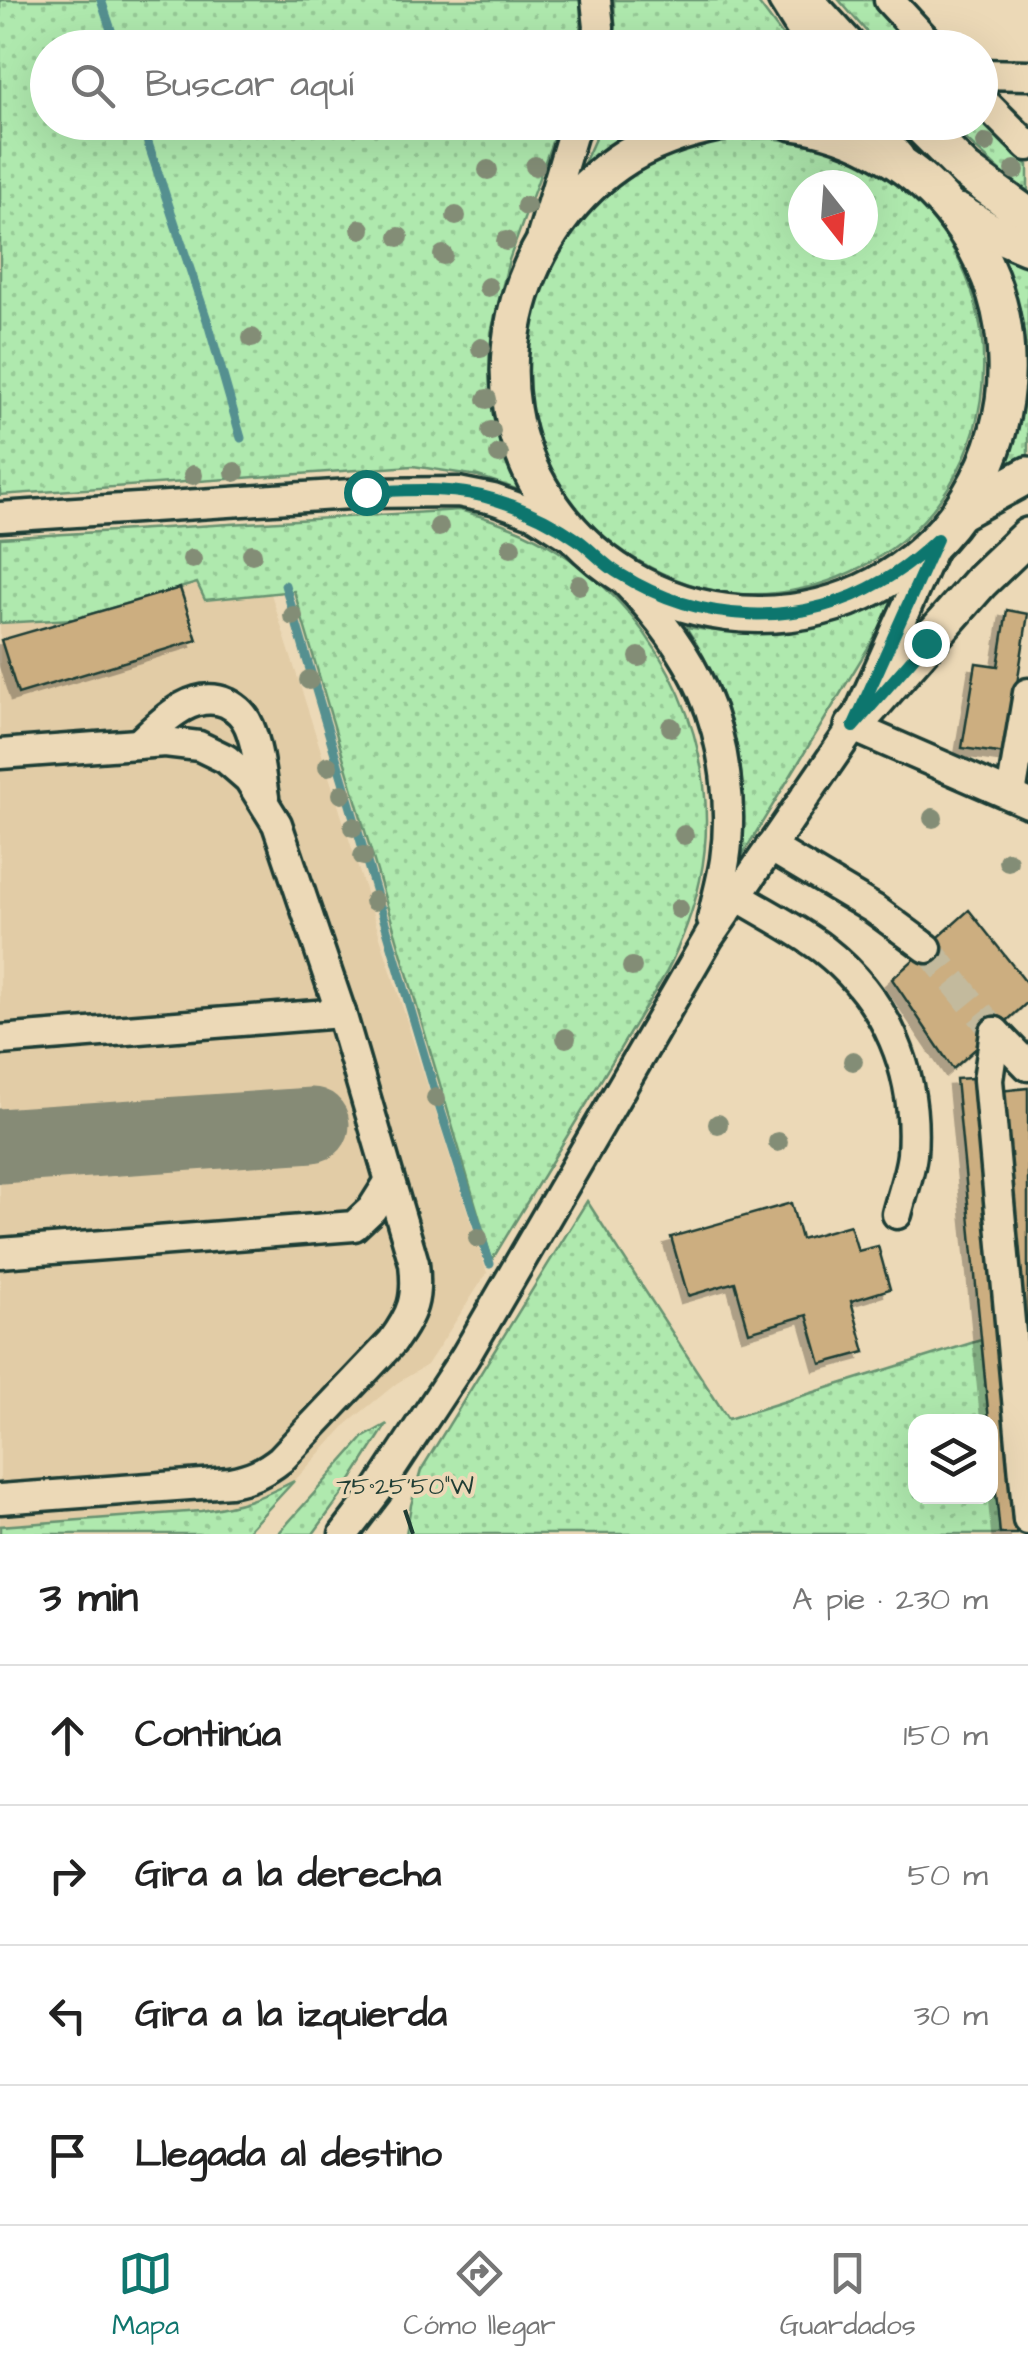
<!DOCTYPE html>
<html lang="es">
<meta charset="utf-8">
<style>
body{margin:0;font-family:"Architects Daughter",sans-serif;background:#f6f6f6;color:#222}
.controls{position:absolute;right:30px;bottom:30px;display:grid;overflow:hidden;border-radius:20px;box-shadow:0 10px 40px #0002}
.controls button{width:90px;height:90px;display:grid;place-items:center;padding:0;border:0;border-bottom:2px solid #e0e0e0;background:#fff;color:#222;font:50px sans-serif}
.compass{position:absolute;left:788px;top:170px;width:90px;height:90px;border-radius:50%;background:#fff;box-shadow:0 10px 40px #0002;rotate:163deg}
.stop{position:absolute;width:30px;height:30px;margin:-22px;border:8px solid #0f766e;border-radius:50%;background:#fff}
.stop.end{background:#0f766e;border-color:#fff;box-shadow:0 2px 10px #0008}
.list{margin:0;padding:0;list-style:none}
h2{display:flex;justify-content:space-between;align-items:center;height:130px;margin:0;padding:0 40px;font-size:42px}
h2 small{font-size:32px;font-weight:400;color:#767676}
.list li{display:grid;grid-template-columns:65px 1fr auto;gap:30px;align-items:center;box-sizing:border-box;height:140px;padding:0 40px;border-top:2px solid #e0e0e0}
.list b{display:block;font-size:38px;white-space:nowrap}
.list em{font-size:32px;font-style:normal;color:#767676}
.icon{flex:none;width:55px;height:55px;fill:none;stroke:currentColor;stroke-width:2;stroke-linecap:round;stroke-linejoin:round}
.map{position:relative;flex:none;width:1028px;height:1534px;overflow:hidden}
.search{position:absolute;background:#fff;box-shadow:0 10px 40px #0002;left:30px;right:30px;top:30px;height:110px;display:flex;align-items:center;gap:25px;box-sizing:border-box;padding:0 35px;border-radius:55px;color:#767676;font-size:38px}
.sheet{height:690px;background:#fff}
nav{display:flex;justify-content:space-around;align-items:center;box-sizing:border-box;height:140px;border-top:2px solid #e0e0e0;background:#fff;font-size:28px;color:#767676}
nav a{display:grid;justify-items:center;gap:5px}
nav .on{color:#0f766e}
.map>svg:first-child{display:block}
.built{fill:#e2cca6}
.grass{fill:url(#grass-dots);stroke:#679371;stroke-width:2.5;fill-rule:evenodd}
.lines{fill:none;stroke-linecap:round;stroke-linejoin:round}
.stream{stroke:#549090;stroke-width:9}
.taxiway{stroke:#868b76;stroke-width:75}
.building{fill:#ccae80;stroke:#1f3d34;stroke-width:2.5;filter:url(#shadow)}
.minor-tunnel{stroke:#c3ba9d;stroke-width:28;stroke-dasharray:28 14;stroke-linecap:butt}
.minor-casing{stroke:#1f3d34;stroke-width:35}
.major-casing{stroke:#1f3d34;stroke-width:42}
.minor{stroke:#ecd9b7;stroke-width:28}
.major{stroke:#ecd9b7;stroke-width:35}
.tree{fill:#838d76}
.route{stroke:#0f766e;stroke-width:12}
.ticks{fill:none;stroke:#1f3d34;stroke-width:4}
.ticks-label{font-size:25px;text-anchor:middle;fill:#1f3d34;stroke:#ecd9b7;stroke-width:8;stroke-linejoin:round;paint-order:stroke}
</style>
<div class="map">
<svg width="1028" height="1534" viewBox="0 0 1028 1534">
<defs>
<pattern id="grass-dots" width="8" height="8" patternUnits="userSpaceOnUse" patternTransform="scale(2.5)"><rect width="8" height="8" fill="#afe9ae"/><path d="M2 2h.1M6 6h.1" fill="none" stroke="#96c996" stroke-width="1.8" stroke-linecap="round"/></pattern>
<filter id="shadow"><feDropShadow dx="-7" dy="7" stdDeviation="0" flood-color="#0004"/></filter>
</defs>
<rect width="100%" height="100%" fill="#ecd9b7"/>
<filter id="ink" filterUnits="userSpaceOnUse"><feTurbulence type="fractalNoise" baseFrequency=".01" numOctaves="2"/><feDisplacementMap in="SourceGraphic" scale="20" xChannelSelector="R" yChannelSelector="G"/><feConvolveMatrix kernelMatrix="1 2 1 2 8 2 1 2 1" color-interpolation-filters="sRGB"/></filter>
<g filter="url(#ink)">
<polygon class="built" points="198,583 205,600 271,594 487,1273 427,1365 397,1383 348,1423 245,1534 0,1534 0,623 74,619"/>
<g class="grass">
<polygon points="0,0 581,0 580,47 48,48 48,122 559,123 509,260 491,333 493,392 501,443 525,492 478,476 413,466 0,495"/>
<polygon points="614,0 756,0 791,47 616,47"/>
<polygon points="839,0 876,0 917,47 880,47"/>
<polygon points="981,118 1028,165 1028,191 1008,178 948,123 980,122"/>
<polygon points="602,123 653,123 625,137 581,170"/>
<path d="M772,138C801,143 832,147 859,161C1028,246 1024,493 851,572C817,588 778,596 741,594C703,591 666,578 634,558C471,458 503,213 682,150C711,140 742,139 772,138ZM803,185H863V245H803Z"/>
<polygon points="996,248 1028,262 1028,459 992,483 1015,302 1007,275"/>
<path d="M460,510C494,520 528,531 558,551C666,620 726,754 700,880C693,913 681,943 666,973L492,1260L294,591L205,600L197,583L74,619L0,623V538Z"/>
<path d="M902,592L740,859C751,771 734,701 686,627C766,640 829,630 902,592Z"/>
<polygon points="587,1201 728,1419 981,1340 989,1421 916,1422 916,1496 990,1496 991,1433 1000,1534 406,1534 411,1505 421,1470"/>
<polygon points="387,1424 343,1493 313,1534 278,1534 364,1437"/>
<path d="M294,1481L245,1534H0V1526L201,1511C241,1505 259,1499 294,1481Z"/>
</g>
<g class="lines">
<g class="stream">
<polyline points="101,0 117,48"/>
<polyline points="141,122 208,323 241,438"/>
<polyline points="285,585 438,1102 490,1264"/>
</g>
<polyline class="taxiway" points="0,1146 312,1125"/>
</g>
<g class="building">
<polygon points="180,588 197,640 18,694 1,640"/>
<polygon points="1007,610 1028,614 1006,754 962,748 976,663 998,666"/>
<polygon points="969,910 1028,985 1028,1002 953,1069 892,979"/>
<polygon points="972,1078 1017,1534 1000,1534 956,1079"/>
<polygon points="1028,1088 1028,1370 999,1091"/>
<polygon points="791,1203 801,1239 850,1225 858,1251 878,1246 890,1289 851,1301 865,1352 821,1364 807,1315 749,1332 735,1282 688,1296 671,1237"/>
</g>
<g class="lines">
<polyline class="minor-tunnel" points="927,948 995,1032"/>
<g class="minor-casing">
<g id="minor">
<polyline points="596,0 599,27 596,48"/>
<polyline points="783,0 813,48"/>
<polyline points="889,0 933,48"/>
<polyline points="980,74 1028,75"/>
<polyline points="980,98 1028,146"/>
<polyline points="869,122 899,156"/>
<polyline points="542,236 576,122"/>
<polyline points="0,517 366,493 458,492 493,499 535,514 568,535"/>
<path d="M623,579C655,612 685,650 703,692C725,742 733,807 725,860C722,880 716,900 712,920"/>
<polyline points="853,727 1028,803"/>
<path d="M138,744C161,723 192,688 227,703C237,708 245,716 249,726C258,747 260,774 264,797"/>
<path d="M0,754L165,742L199,746L226,759L249,779L277,824L341,1013L414,1263C418,1299 413,1313 392,1342L281,1459C265,1472 251,1478 230,1482L0,1499"/>
<polyline points="1011,795 1028,693"/>
<polyline points="770,847 874,909 927,948"/>
<path d="M737,896C765,913 797,929 823,949C887,999 918,1073 912,1154C910,1173 902,1194 897,1214"/>
<polyline points="995,1032 988,1080 1028,1520"/>
<polyline points="995,1032 1028,1066"/>
<polyline points="0,1040 341,1013"/>
<polyline points="0,1253 354,1226 372,1209 389,1182"/>
<polyline points="344,1534 377,1491 465,1357 709,937 853,727 936,541"/>
</g>
</g>
<g class="major-casing">
<g id="major">
<polyline points="805,0 849,48"/>
<path d="M722,122C684,130 648,141 617,163C511,237 475,388 546,498C645,652 872,655 969,497C994,456 1008,408 1006,360C1005,309 988,261 958,220C919,167 859,131 793,122"/>
<polyline points="917,122 966,171 1028,216"/>
<polyline points="958,212 988,230 1028,247"/>
<polyline points="960,512 1028,475"/>
<polyline points="853,727 981,581 1028,536"/>
</g>
</g>
<use href="#minor" class="minor"/>
<use href="#major" class="major"/>
</g>
<g class="tree">
<circle cx="986" cy="143" r="10"/>
<circle cx="535" cy="166" r="10"/>
<circle cx="488" cy="170" r="10"/>
<circle cx="1015" cy="170" r="10"/>
<circle cx="526" cy="206" r="10"/>
<circle cx="456" cy="216" r="10"/>
<circle cx="361" cy="229" r="10"/>
<circle cx="399" cy="237" r="10"/>
<circle cx="506" cy="241" r="10"/>
<circle cx="443" cy="255" r="10"/>
<circle cx="488" cy="287" r="10"/>
<circle cx="252" cy="338" r="10"/>
<circle cx="481" cy="348" r="10"/>
<circle cx="487" cy="399" r="10"/>
<circle cx="491" cy="431" r="10"/>
<circle cx="499" cy="454" r="10"/>
<circle cx="235" cy="472" r="10"/>
<circle cx="193" cy="475" r="10"/>
<circle cx="439" cy="527" r="10"/>
<circle cx="511" cy="547" r="10"/>
<circle cx="252" cy="554" r="10"/>
<circle cx="192" cy="559" r="10"/>
<circle cx="579" cy="585" r="10"/>
<circle cx="293" cy="616" r="10"/>
<circle cx="639" cy="657" r="10"/>
<circle cx="309" cy="680" r="10"/>
<circle cx="671" cy="727" r="10"/>
<circle cx="328" cy="766" r="10"/>
<circle cx="342" cy="794" r="10"/>
<circle cx="933" cy="818" r="10"/>
<circle cx="353" cy="827" r="10"/>
<circle cx="684" cy="835" r="10"/>
<circle cx="363" cy="856" r="10"/>
<circle cx="1008" cy="861" r="10"/>
<circle cx="374" cy="901" r="10"/>
<circle cx="679" cy="909" r="10"/>
<circle cx="632" cy="967" r="10"/>
<circle cx="566" cy="1038" r="10"/>
<circle cx="853" cy="1061" r="10"/>
<circle cx="436" cy="1098" r="10"/>
<circle cx="718" cy="1124" r="10"/>
<circle cx="778" cy="1142" r="10"/>
<circle cx="478" cy="1238" r="10"/>
</g>
</g>
<g class="lines" filter="url(#ink)">
<path class="route" d="M366,492C409,490 455,486 496,500C525,509 554,523 578,540C593,551 604,565 620,574C700,624 800,629 882,581C903,570 920,555 937,539L853,727L926,643"/>
</g>
<path class="ticks" d="M405,1510L413,1534"/>
<g class="ticks-label">
<text x="405" y="1494">75°25'50"W</text>
</g>
</svg>
<div class="controls">
<button><svg class="icon" aria-label="layers" viewBox="0 0 24 24"><path d="M12 4l9 5-9 5-9-5zM3 14l9 5 9-5"/></svg></button>
</div>
<svg class="compass" viewBox="-18 -18 36 36"><path d="M0-13l5 13h-10z" fill="#e53935"/><path d="M0 13l5-13h-10z" fill="#767676"/></svg>
<div class="stop" style="left:366px;top:492px"></div>
<div class="stop end" style="left:926px;top:643px"></div>
<div class="search"><svg class="icon" aria-label="search" viewBox="0 0 24 24"><circle cx="10" cy="10" r="6"/><path d="M15 15l6 6"/></svg>Buscar aquí</div>
</div>
<section class="sheet">
<h2>3 min<small>A pie · 230 m</small></h2>
<ul class="list">
<li><svg class="icon" aria-label="ahead" viewBox="0 0 24 24"><path d="M12 20V5M6 11l6-6 6 6"/></svg><div><b>Continúa</b></div><em>150 m</em></li>
<li><svg class="icon" aria-label="right" viewBox="0 0 24 24"><path d="M7 20v-9h11M14 6l5 5-5 5"/></svg><div><b>Gira a la derecha</b></div><em>50 m</em></li>
<li><svg class="icon" aria-label="left" viewBox="0 0 24 24"><path d="M17 20v-9H6M10 6l-5 5 5 5"/></svg><div><b>Gira a la izquierda</b></div><em>30 m</em></li>
<li><svg class="icon" aria-label="arrive" viewBox="0 0 24 24"><path d="M6 21V4h12l-3 4 3 4H6"/></svg><div><b>Llegada al destino</b></div></li>
</ul>
</section>
<nav>
<a class="on"><svg class="icon" aria-label="map" viewBox="0 0 24 24"><path d="M3 6l6-2 6 2 6-2v14l-6 2-6-2-6 2zM9 4v14M15 6v14"/></svg>Mapa</a>
<a><svg class="icon" aria-label="directions" viewBox="0 0 24 24"><path d="M12 3l9 9-9 9-9-9zM9 14v-3h6M13 9l2 2-2 2"/></svg>Cómo llegar</a>
<a><svg class="icon" aria-label="saved" viewBox="0 0 24 24"><path d="M7 4h10v16l-5-4-5 4z"/></svg>Guardados</a>
</nav>
